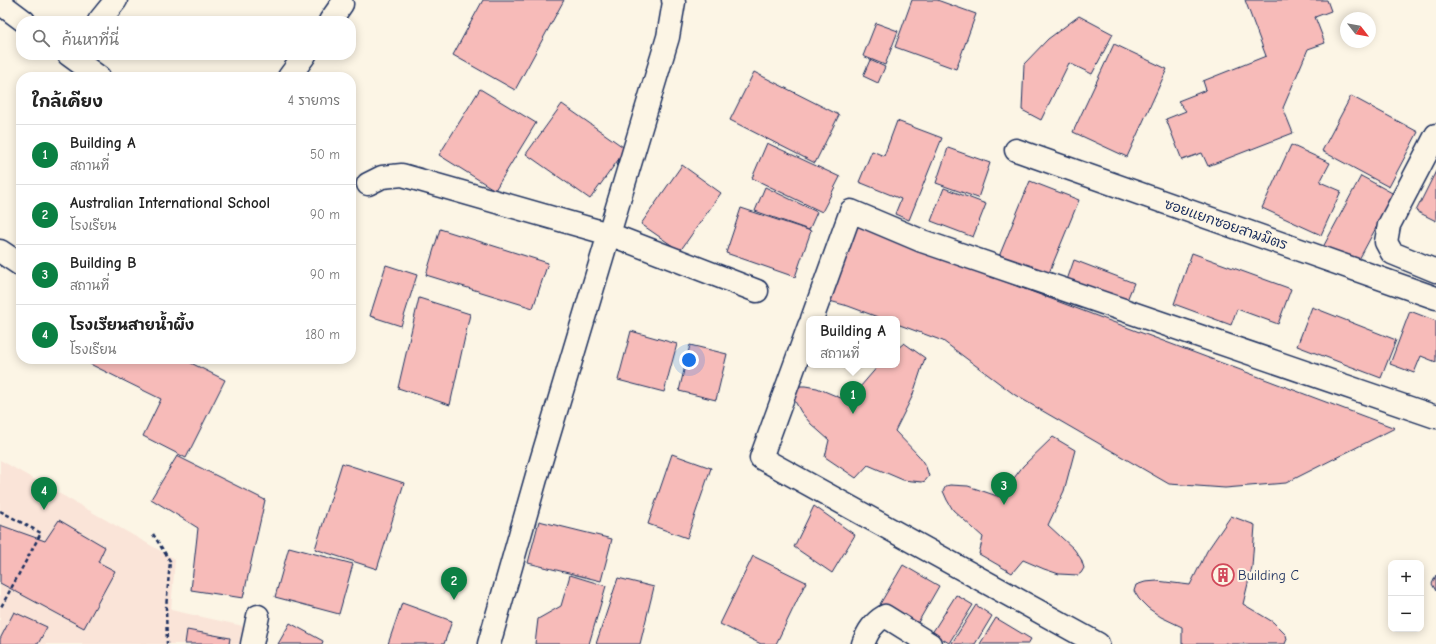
<!DOCTYPE html>
<html lang="th">
<meta charset="utf-8">
<style>
body{margin:0;font-family:"Comic Neue","Playpen Sans Thai",sans-serif;background:#f6f6f6;color:#222}
.controls{position:absolute;right:12px;bottom:12px;display:grid;overflow:hidden;border-radius:8px;box-shadow:0 2px 10px #0003}
.controls button{width:36px;height:36px;display:grid;place-items:center;padding:0;border:0;border-bottom:1px solid #e0e0e0;background:#fff;color:#222;font:20px sans-serif}
.compass{position:absolute;left:1340px;top:12px;width:36px;height:36px;border-radius:50%;background:#fff;box-shadow:0 2px 10px #0003;rotate:121deg}
.you{position:absolute;left:689px;top:360px;width:14px;height:14px;margin:-10px;border:3px solid #fff;border-radius:50%;background:#1a73e8;box-shadow:0 0 0 6px #1a73e833}
.badge{display:grid;place-items:center;width:26px;height:26px;border-radius:50%;background:#0b8043;color:#fff;font-size:13px;font-weight:700}
.pin{position:absolute;translate:-50% -33px;filter:drop-shadow(0 1px 2px #0008)}
.pin::after{content:'';position:absolute;top:21px;width:14px;height:12px;background:inherit;clip-path:polygon(0 0,100% 0,50% 100%)}
.popup{position:absolute;left:806px;top:316px;width:94px;height:52px;box-sizing:border-box;display:grid;place-content:center;border-radius:8px;background:#fff;filter:drop-shadow(0 1px 3px #0005);font-size:13px;white-space:nowrap;color:#767676}
.popup b{font-size:15px;color:#222}
.popup::after{content:'';position:absolute;left:50%;top:100%;margin-left:-8px;border:8px solid transparent;border-top-color:#fff}
.list{margin:0;padding:0;list-style:none}
h2{display:flex;justify-content:space-between;align-items:center;height:52px;margin:0;padding:0 16px;font-size:17px}
h2 small{font-size:13px;font-weight:400;color:#767676}
.list li{display:grid;grid-template-columns:26px 1fr auto;gap:12px;align-items:center;box-sizing:border-box;height:60px;padding:0 16px;border-top:1px solid #e0e0e0}
.list b{display:block;font-size:15px;white-space:nowrap}
.list p{margin:0;font-size:13px;white-space:nowrap;color:#767676}
.list em{font-size:13px;font-style:normal;color:#767676}
.icon{flex:none;width:22px;height:22px;fill:none;stroke:currentColor;stroke-width:2;stroke-linecap:round;stroke-linejoin:round}
.map{position:relative;flex:none;width:1436px;height:644px;overflow:hidden}
.search{position:absolute;background:#fff;box-shadow:0 2px 10px #0003;left:16px;top:16px;width:340px;height:44px;display:flex;align-items:center;gap:10px;box-sizing:border-box;padding:0 14px;border-radius:16px;color:#767676;font-size:15px}
.panel{position:absolute;background:#fff;box-shadow:0 2px 10px #0003;left:16px;top:72px;width:340px;height:292px;border-radius:16px}
.map>svg:first-child{display:block}
.built{fill:#fae4d8}
.building{fill:#f7bbb9;stroke:#1b2f5e}
.lines{fill:none;stroke-linecap:round;stroke-linejoin:round}
.minor-casing{stroke:#1b2f5e;stroke-width:25}
.path{stroke:#1b2f5e;stroke-width:2.5;stroke-dasharray:4 3;stroke-linecap:butt}
.minor{stroke:#fcf5e5;stroke-width:22}
.labels{text-anchor:middle;stroke-width:4;stroke-linejoin:round;paint-order:stroke}
.street-label{font-size:14px;fill:#1b2f5e;stroke:#fcf5e5}
.poi-label{font-size:14px;fill:#1b2f5e;stroke:#fcf5e5;text-anchor:start}
</style>
<div class="map">
<svg width="1436" height="644" viewBox="0 0 1436 644">
<rect width="100%" height="100%" fill="#fcf5e5"/>
<filter id="ink" filterUnits="userSpaceOnUse"><feTurbulence type="fractalNoise" baseFrequency=".025" numOctaves="2"/><feDisplacementMap in="SourceGraphic" scale="8" xChannelSelector="R" yChannelSelector="G"/><feConvolveMatrix kernelMatrix="1 2 1 2 8 2 1 2 1" color-interpolation-filters="sRGB"/></filter>
<g filter="url(#ink)">
<polygon class="built" points="0,460 175,559 171,610 252,628 249,644 0,644"/>
<g class="building">
<polygon points="483,0 564,0 515,90 453,55"/>
<polygon points="912,0 937,0 976,14 956,69 895,47"/>
<polygon points="1245,0 1327,0 1331,11 1315,17 1325,43 1308,49 1283,108 1293,133 1208,166 1202,153 1182,160 1166,119 1186,111 1178,101 1206,90 1203,81 1266,56"/>
<polygon points="1079,16 1113,34 1092,74 1069,63 1041,120 1022,110 1024,64 1048,39"/>
<polygon points="876,23 898,31 885,65 863,56"/>
<polygon points="1114,44 1167,69 1127,157 1073,132"/>
<polygon points="870,60 885,67 878,83 863,76"/>
<polygon points="754,72 839,115 815,163 730,120"/>
<polygon points="480,89 536,123 495,190 439,155"/>
<polygon points="1351,96 1418,132 1389,187 1322,151"/>
<polygon points="562,104 626,149 590,199 526,154"/>
<polygon points="897,121 942,138 909,220 895,214 901,199 859,182 872,151 884,156"/>
<polygon points="767,143 840,177 822,212 752,178"/>
<polygon points="1291,145 1330,163 1320,182 1341,191 1321,235 1262,208"/>
<polygon points="948,148 990,163 978,198 936,183"/>
<polygon points="682,165 721,193 680,251 641,224"/>
<polygon points="1436,171 1436,221 1416,211"/>
<polygon points="1361,176 1394,194 1355,267 1322,249"/>
<polygon points="1030,181 1079,200 1047,278 998,259"/>
<polygon points="765,187 817,212 809,230 755,211"/>
<polygon points="944,188 986,204 973,237 931,221"/>
<polygon points="741,208 811,231 795,277 726,253"/>
<polygon points="849,223 1395,428 1286,483 1225,488 1169,484 1015,395 943,341 897,324 897,319 883,319 848,306 822,299"/>
<polygon points="440,229 548,263 533,308 426,275"/>
<polygon points="1192,253 1291,289 1278,324 1237,309 1231,325 1174,304"/>
<polygon points="1074,260 1134,283 1125,305 1066,283"/>
<polygon points="386,265 417,275 401,326 370,316"/>
<polygon points="419,298 470,314 450,405 398,388"/>
<polygon points="1312,307 1396,340 1381,378 1297,346"/>
<polygon points="1410,311 1436,321 1436,362 1421,356 1414,373 1390,364"/>
<polygon points="631,331 677,344 664,392 618,380"/>
<polygon points="904,343 925,358 912,397 895,431 919,456 926,467 929,476 925,481 922,482 903,480 868,465 856,478 825,457 829,440 811,424 801,412 792,396 798,386 805,386 817,388 848,401 879,365 897,365 897,349"/>
<polygon points="690,345 727,354 716,400 679,391"/>
<polygon points="92,359 183,359 225,380 186,458 143,436 161,399 90,364"/>
<polygon points="1053,437 1075,450 1064,491 1048,525 1074,549 1081,559 1084,568 1081,573 1078,575 1059,574 1044,569 1023,560 1012,573 979,554 983,537 953,510 947,500 943,491 946,486 950,485 968,486 1000,497 1023,466"/>
<polygon points="672,454 711,468 687,538 648,524"/>
<polygon points="177,456 265,500 243,598 191,590 198,528 151,499"/>
<polygon points="342,463 404,483 377,569 315,549"/>
<polygon points="814,506 855,535 832,573 794,547"/>
<polygon points="1231,516 1255,525 1252,567 1243,604 1273,622 1286,635 1287,639 1285,644 1231,644 1225,643 1224,644 1182,644 1182,627 1161,617 1148,608 1139,599 1134,591 1136,585 1145,582 1157,581 1190,585 1207,551"/>
<polygon points="59,520 105,547 98,562 115,571 84,628 0,583 0,525 45,541"/>
<polygon points="539,521 612,539 601,581 528,563"/>
<polygon points="289,547 353,564 339,614 275,597"/>
<polygon points="753,556 806,582 776,644 761,644 720,624"/>
<polygon points="903,565 939,586 916,626 880,604"/>
<polygon points="570,575 606,586 589,644 535,644 538,619 561,606"/>
<polygon points="1436,575 1436,591 1432,584"/>
<polygon points="618,578 654,587 640,644 596,644"/>
<polygon points="956,595 973,605 949,643 932,633"/>
<polygon points="402,603 452,621 444,644 388,644"/>
<polygon points="976,605 992,616 975,644 953,644 952,643"/>
<polygon points="14,612 47,627 38,644 0,644 0,639"/>
<polygon points="996,618 1031,639 1028,644 980,644"/>
<polygon points="290,623 323,641 322,644 278,644"/>
<polygon points="187,630 230,638 229,644 185,644"/>
</g>
<g class="lines">
<g class="minor-casing">
<g id="minor">
<polyline points="0,3 24,21"/>
<polyline points="99,21 116,0"/>
<polyline points="330,21 342,4"/>
<polyline points="69,55 99,77"/>
<polyline points="289,77 305,55"/>
<polyline points="1436,135 1389,225 1386,242 1392,253 1436,271"/>
<polyline points="1016,150 1436,298"/>
<polyline points="368,184 382,177 402,175 609,234 757,291"/>
<polyline points="0,251 21,265"/>
<polyline points="812,319 851,211 922,241 1436,417"/>
<polyline points="809,326 761,458 1098,644"/>
<polyline points="252,644 258,616"/>
<polyline points="489,644 541,461 668,37 674,2 673,0"/>
<path d="M863,644C868,631 873,623 885,616L930,644"/>
</g>
</g>
<g class="path">
<polyline points="0,511 41,533 0,609"/>
<polyline points="153,534 170,561 166,608 167,644"/>
</g>
<use href="#minor" class="minor"/>
</g>
</g>
<defs>
<g id="building-ring" transform="scale(1.15)"><circle r="9.5" fill="#fcf5e5" stroke="#d1495b" stroke-width="1.5"/><path d="M-4-6H4V6H1V3H-1V6H-4ZM-2.5-4.3h1.7v1.8h-1.7ZM.8-4.3h1.7v1.8H.8ZM-2.5-1h1.7V.8h-1.7ZM.8-1h1.7V.8H.8Z" fill="#d1495b"/></g>
</defs>
<g fill-rule="evenodd">
<use href="#building-ring" x="1223" y="575"/>
</g>
<g class="labels">
<g class="street-label">
<text transform="translate(1226 224) rotate(19)" y="5">ซอยแยกซอยสามมิตร</text>
</g>
<g class="poi-label">
<text x="1238" y="580">Building C</text>
</g>
</g>
</svg>
<div class="controls">
<button>+</button>
<button>−</button>
</div>
<svg class="compass" viewBox="-18 -18 36 36"><path d="M0-13l5 13h-10z" fill="#e53935"/><path d="M0 13l5-13h-10z" fill="#767676"/></svg>
<div class="you"></div>
<div class="pin badge" style="left:853px;top:414px">1</div>
<div class="popup"><b>Building A</b>สถานที่</div>
<div class="pin badge" style="left:454px;top:600px">2</div>
<div class="pin badge" style="left:1004px;top:505px">3</div>
<div class="pin badge" style="left:44px;top:510px">4</div>
<div class="search"><svg class="icon" aria-label="search" viewBox="0 0 24 24"><circle cx="10" cy="10" r="6"/><path d="M15 15l6 6"/></svg>ค้นหาที่นี่</div>
<section class="panel">
<h2>ใกล้เคียง<small>4 รายการ</small></h2>
<ul class="list">
<li><span class="badge">1</span><div><b>Building A</b><p>สถานที่</p></div><em>50 m</em></li>
<li><span class="badge">2</span><div><b>Australian International School</b><p>โรงเรียน</p></div><em>90 m</em></li>
<li><span class="badge">3</span><div><b>Building B</b><p>สถานที่</p></div><em>90 m</em></li>
<li><span class="badge">4</span><div><b>โรงเรียนสายน้ำผึ้ง</b><p>โรงเรียน</p></div><em>180 m</em></li>
</ul>
</section>
</div>
